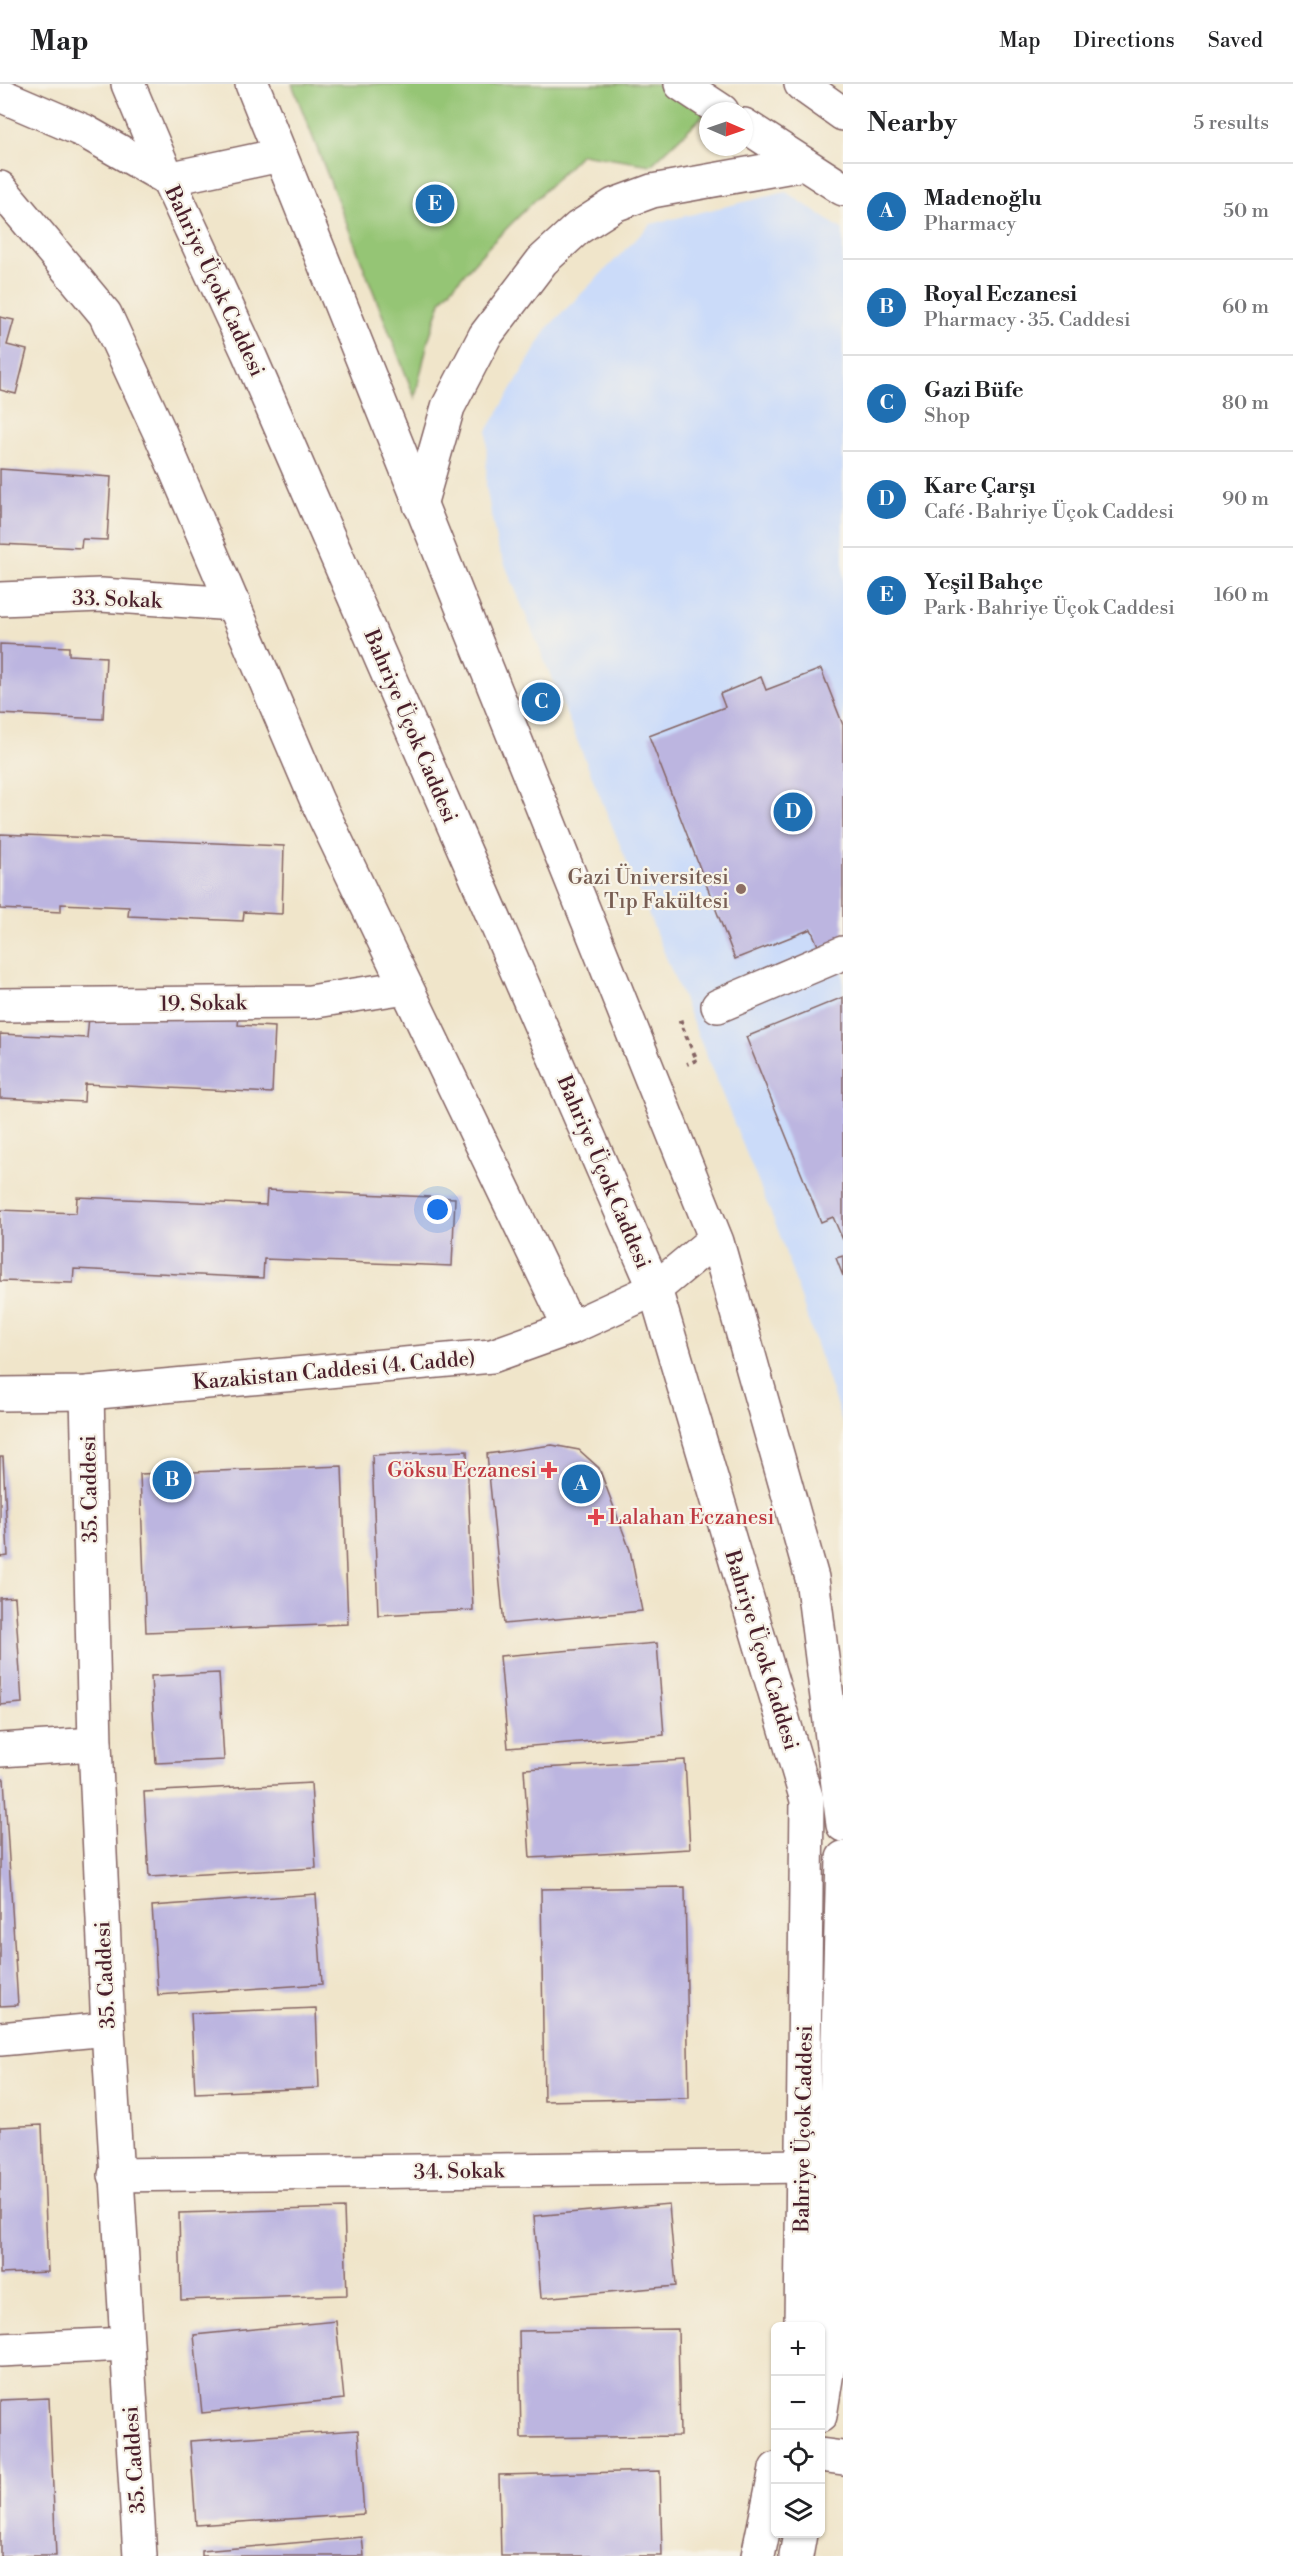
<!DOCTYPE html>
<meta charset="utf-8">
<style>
body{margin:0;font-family:"Libre Bodoni",serif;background:#f6f6f6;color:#202124}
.controls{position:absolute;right:18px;bottom:18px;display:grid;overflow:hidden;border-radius:9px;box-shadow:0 2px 4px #0004}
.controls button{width:54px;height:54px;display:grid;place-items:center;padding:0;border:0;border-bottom:2px solid #e0e0e0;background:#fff;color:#202124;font:30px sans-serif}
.compass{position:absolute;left:699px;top:18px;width:54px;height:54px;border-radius:50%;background:#fff;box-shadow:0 2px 4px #0004;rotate:92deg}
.you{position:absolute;left:438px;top:1126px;width:21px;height:21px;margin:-15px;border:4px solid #fff;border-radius:50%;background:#1a73e8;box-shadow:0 0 0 9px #1a73e833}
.badge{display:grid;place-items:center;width:39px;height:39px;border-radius:50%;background:#1f6fb2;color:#fff;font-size:20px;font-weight:700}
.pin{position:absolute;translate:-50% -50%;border:3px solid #fff;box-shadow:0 2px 6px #0006}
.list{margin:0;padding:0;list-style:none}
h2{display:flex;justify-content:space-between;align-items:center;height:78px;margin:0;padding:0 24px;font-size:26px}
h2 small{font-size:20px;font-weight:400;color:#757577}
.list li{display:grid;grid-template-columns:39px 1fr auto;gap:18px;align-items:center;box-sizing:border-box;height:96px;padding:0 24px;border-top:2px solid #e0e0e0}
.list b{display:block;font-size:22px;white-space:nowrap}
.list p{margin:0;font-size:20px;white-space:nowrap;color:#757577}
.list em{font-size:20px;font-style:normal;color:#757577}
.icon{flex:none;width:33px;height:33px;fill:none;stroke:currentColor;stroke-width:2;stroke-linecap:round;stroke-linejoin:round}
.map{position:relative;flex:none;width:843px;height:2472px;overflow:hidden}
header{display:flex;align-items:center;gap:36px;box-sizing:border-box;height:84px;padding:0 30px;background:#fff;border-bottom:2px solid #e0e0e0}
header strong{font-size:28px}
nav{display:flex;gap:33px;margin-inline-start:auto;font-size:21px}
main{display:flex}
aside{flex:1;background:#fff}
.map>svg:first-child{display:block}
.built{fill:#cbdbf9}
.green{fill:#95c574;stroke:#707250;stroke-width:1.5}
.building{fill:#bcb5e0}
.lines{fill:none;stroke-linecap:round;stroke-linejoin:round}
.minor-casing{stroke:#846463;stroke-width:36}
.major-casing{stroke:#846463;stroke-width:36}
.highway-casing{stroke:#846463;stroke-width:36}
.path{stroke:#846463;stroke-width:4;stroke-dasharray:4.5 4.5;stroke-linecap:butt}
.minor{stroke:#fff;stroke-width:33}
.major{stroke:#fff;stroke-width:33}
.highway{stroke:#fff;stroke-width:33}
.education-dot{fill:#8d6e63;stroke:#f7f3e8;stroke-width:2}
.health-dot{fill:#e0444e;stroke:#f7f3e8;stroke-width:2}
.labels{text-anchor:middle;stroke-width:4.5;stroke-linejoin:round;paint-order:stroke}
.street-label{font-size:21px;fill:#4a1f2b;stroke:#f7f3e8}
.education-label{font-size:21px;fill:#785e54;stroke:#f7f3e8;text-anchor:end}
.health-label{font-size:21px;fill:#be3a42;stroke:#f7f3e8;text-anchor:end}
</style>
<header>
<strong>Map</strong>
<nav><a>Map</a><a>Directions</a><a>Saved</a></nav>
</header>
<main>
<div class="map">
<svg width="843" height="2472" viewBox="0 0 843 2472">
<rect width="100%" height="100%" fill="#f7f3e8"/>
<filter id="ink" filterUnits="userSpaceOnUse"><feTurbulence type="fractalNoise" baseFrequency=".0167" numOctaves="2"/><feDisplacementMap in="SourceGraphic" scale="12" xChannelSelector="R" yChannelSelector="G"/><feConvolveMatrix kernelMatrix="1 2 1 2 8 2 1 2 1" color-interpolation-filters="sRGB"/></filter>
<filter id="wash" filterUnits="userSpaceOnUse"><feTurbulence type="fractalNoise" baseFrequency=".008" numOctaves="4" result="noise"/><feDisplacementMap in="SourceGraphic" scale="24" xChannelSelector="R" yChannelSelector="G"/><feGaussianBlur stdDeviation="1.35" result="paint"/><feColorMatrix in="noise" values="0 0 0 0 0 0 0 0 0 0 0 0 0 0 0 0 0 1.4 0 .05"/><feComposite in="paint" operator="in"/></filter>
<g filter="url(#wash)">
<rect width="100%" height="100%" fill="#f0e5ca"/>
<polygon class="built" points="786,108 843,146 843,1341 779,1149 497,461 486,403 487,347 548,243 651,140"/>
<polygon class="green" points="292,0 667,0 708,27 651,81 581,70 491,160 442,215 428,257 415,314"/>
<g id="blocks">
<g class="building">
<polygon points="0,233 14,236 7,261 27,266 16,310 0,306"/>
<polygon points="0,385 111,393 107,456 82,455 81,464 0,460"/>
<polygon points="0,560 69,563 69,571 106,573 103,635 0,630"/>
<polygon points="821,585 843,641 843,855 819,864 811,845 735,875 649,652 725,623 720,610 761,593 766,606"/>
<polygon points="0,750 284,762 282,830 244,828 243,837 128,832 129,823 61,820 61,828 0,825"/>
<polygon points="843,913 843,1156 833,1133 821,1138 746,953"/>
<polygon points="239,932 238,941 275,943 272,1009 85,1000 84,1018 0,1014 0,950 87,954 89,933"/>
<polygon points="267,1106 455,1114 452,1182 264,1175 263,1194 74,1185 73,1199 0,1197 0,1126 76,1129 77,1113 266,1121"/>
<polygon points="843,1172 843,1192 836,1174"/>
<polygon points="552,1361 579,1366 599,1384 630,1466 642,1527 504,1540 487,1370"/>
<polygon points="467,1367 473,1526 378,1531 372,1371"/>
<polygon points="0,1373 3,1373 8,1472 0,1473"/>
<polygon points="342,1382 348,1540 146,1548 140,1390"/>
<polygon points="15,1513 22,1619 0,1621 0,1514"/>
<polygon points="657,1559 664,1651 508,1664 500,1572"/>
<polygon points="219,1589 224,1676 156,1679 151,1592"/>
<polygon points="685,1676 690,1765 530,1774 524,1685"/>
<polygon points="0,1695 4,1695 18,1921 0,1922"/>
<polygon points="311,1699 316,1784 149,1793 144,1708"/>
<polygon points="685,1803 689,2014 544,2017 541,1805"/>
<polygon points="316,1810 322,1900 158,1911 152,1822"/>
<polygon points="316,1924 319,2004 195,2009 191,1929"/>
<polygon points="42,2041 48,2188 0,2190 0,2043"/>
<polygon points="669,2120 676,2202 541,2214 534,2132"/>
<polygon points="344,2124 347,2211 181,2216 179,2129"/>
<polygon points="336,2237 344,2315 202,2329 194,2251"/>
<polygon points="678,2245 680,2352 521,2354 519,2247"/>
<polygon points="49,2314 56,2472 0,2472 0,2316"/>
<polygon points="358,2346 364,2430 196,2441 190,2357"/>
<polygon points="660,2387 662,2472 501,2472 499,2391"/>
<polygon points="362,2453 364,2472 202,2472 202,2467"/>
</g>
</g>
</g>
<g filter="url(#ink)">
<use href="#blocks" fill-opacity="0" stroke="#846463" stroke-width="1.5"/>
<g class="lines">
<g class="minor-casing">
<g id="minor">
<polyline points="0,11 84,47 168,95"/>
<polyline points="0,104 105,230 160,349 317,717 570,1244"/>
<polyline points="0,515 101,511 234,520"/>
<polyline points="0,921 310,918 406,903"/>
<polyline points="718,922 843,869"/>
<polyline points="87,1309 95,1660 108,1945 140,2472"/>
<polyline points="0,1666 95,1660"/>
<polyline points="0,1955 108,1945"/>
<polyline points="115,2091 803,2082"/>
<polyline points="0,2266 126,2260"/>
<polyline points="820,2371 843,2374"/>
</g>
</g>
<g class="major-casing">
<g id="major">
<polyline points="128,0 168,95 248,268 655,1205 807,1716 801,2242"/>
<polyline points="252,0 717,1158 812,1494 843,1741"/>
<polyline points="168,95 280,71"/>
<polyline points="420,421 448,323 485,252 542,177 578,144 614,121 652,107 804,80"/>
<polyline points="0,1310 87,1309 492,1272 570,1244 655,1205 714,1156"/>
<polyline points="820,2332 829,2276 843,1774"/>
<polyline points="758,2472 776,2385"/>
<polyline points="796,2472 800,2450"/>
</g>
</g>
<g class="highway-casing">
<g id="highway">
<polyline points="681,0 722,27"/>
<polyline points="801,0 843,30"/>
<polyline points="744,41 843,105"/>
</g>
</g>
<polyline class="path" points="683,937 680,938 697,976 687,980"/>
<use href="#minor" class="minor"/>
<use href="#major" class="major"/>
<use href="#highway" class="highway"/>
</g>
</g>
<circle class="education-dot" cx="741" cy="805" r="6"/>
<g class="health-dot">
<path d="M546 1377h6v6h6v6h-6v6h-6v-6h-6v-6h6z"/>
<path d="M593 1424h6v6h6v6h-6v6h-6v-6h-6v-6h6z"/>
</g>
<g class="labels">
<g class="street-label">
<text transform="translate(215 197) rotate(65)" y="7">Bahriye Üçok Caddesi</text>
<text transform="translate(117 515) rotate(2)" y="7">33. Sokak</text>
<text transform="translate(411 642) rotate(67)" y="7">Bahriye Üçok Caddesi</text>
<text transform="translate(203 919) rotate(-1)" y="7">19. Sokak</text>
<text transform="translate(604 1088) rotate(67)" y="7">Bahriye Üçok Caddesi</text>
<text transform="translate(334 1286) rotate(-5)" y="7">Kazakistan Caddesi (4. Cadde)</text>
<text transform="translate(89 1405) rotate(-91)" y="7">35. Caddesi</text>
<text transform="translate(762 1566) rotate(73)" y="7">Bahriye Üçok Caddesi</text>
<text transform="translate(105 1891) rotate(-93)" y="7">35. Caddesi</text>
<text transform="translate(803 2045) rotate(-89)" y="7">Bahriye Üçok Caddesi</text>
<text transform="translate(459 2087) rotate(-1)" y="7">34. Sokak</text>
<text transform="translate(134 2376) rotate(-94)" y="7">35. Caddesi</text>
</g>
<g class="education-label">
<text x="729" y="800">Gazi Üniversitesi<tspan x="729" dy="24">Tıp Fakültesi</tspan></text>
</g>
<g class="health-label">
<text x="537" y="1393">Göksu Eczanesi</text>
<text x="608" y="1440" text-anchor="start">Lalahan Eczanesi</text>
</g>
</g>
</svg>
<div class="controls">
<button>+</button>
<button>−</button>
<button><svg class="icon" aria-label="locate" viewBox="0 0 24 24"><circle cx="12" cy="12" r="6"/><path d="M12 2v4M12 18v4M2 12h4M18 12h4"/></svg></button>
<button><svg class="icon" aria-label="layers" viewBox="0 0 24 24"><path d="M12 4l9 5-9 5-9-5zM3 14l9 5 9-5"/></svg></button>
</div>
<svg class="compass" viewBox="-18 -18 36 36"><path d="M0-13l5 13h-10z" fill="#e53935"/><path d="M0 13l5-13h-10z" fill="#757577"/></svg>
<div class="you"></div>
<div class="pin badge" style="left:581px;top:1400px">A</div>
<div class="pin badge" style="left:172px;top:1396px">B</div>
<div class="pin badge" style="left:541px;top:618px">C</div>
<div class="pin badge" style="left:793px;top:728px">D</div>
<div class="pin badge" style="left:435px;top:120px">E</div>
</div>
<aside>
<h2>Nearby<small>5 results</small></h2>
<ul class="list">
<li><span class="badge">A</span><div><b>Madenoğlu</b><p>Pharmacy</p></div><em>50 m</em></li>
<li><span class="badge">B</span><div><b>Royal Eczanesi</b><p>Pharmacy · 35. Caddesi</p></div><em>60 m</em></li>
<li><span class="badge">C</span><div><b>Gazi Büfe</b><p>Shop</p></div><em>80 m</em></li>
<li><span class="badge">D</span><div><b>Kare Çarşı</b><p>Café · Bahriye Üçok Caddesi</p></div><em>90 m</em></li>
<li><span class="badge">E</span><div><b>Yeşil Bahçe</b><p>Park · Bahriye Üçok Caddesi</p></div><em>160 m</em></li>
</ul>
</aside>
</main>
